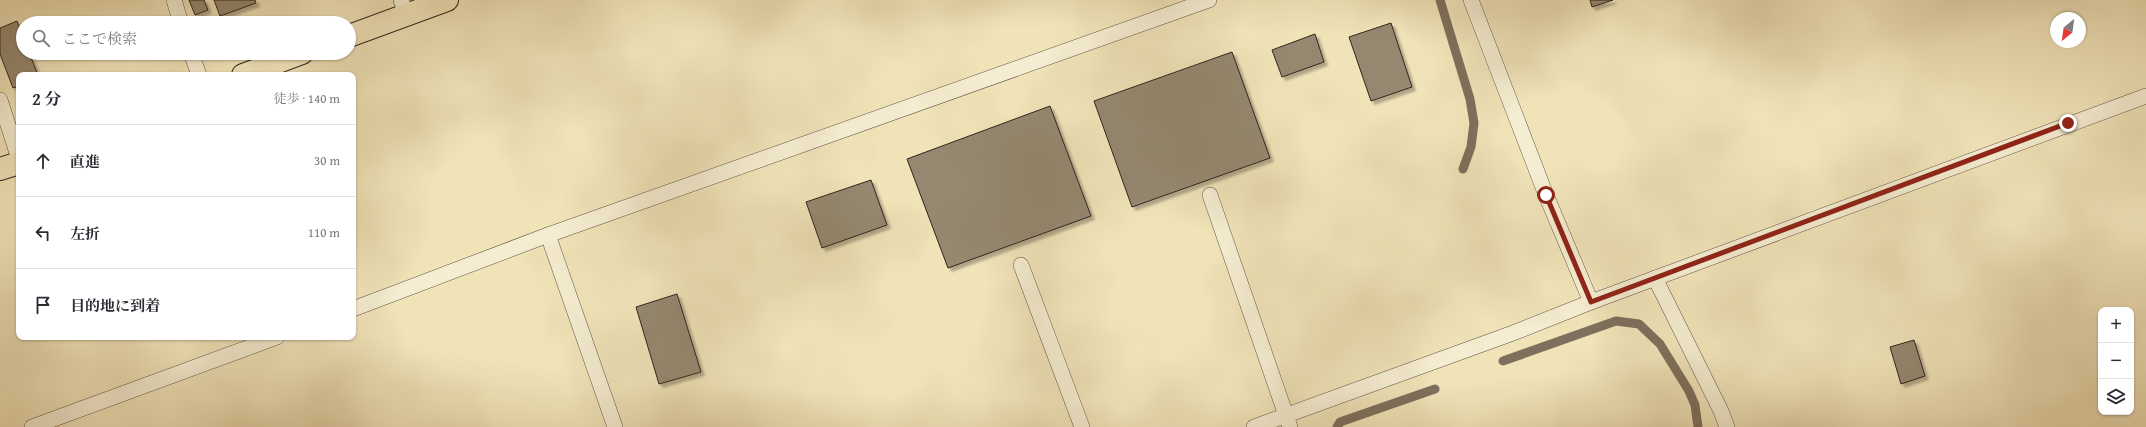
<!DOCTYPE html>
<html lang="ja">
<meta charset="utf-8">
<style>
body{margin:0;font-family:"Gentium Book Plus","Noto Serif JP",serif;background:#f7f7f7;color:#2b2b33}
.controls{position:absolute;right:12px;bottom:12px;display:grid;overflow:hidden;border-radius:8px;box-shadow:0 1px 3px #0004}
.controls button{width:36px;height:36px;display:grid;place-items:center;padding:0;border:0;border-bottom:1px solid #e1e1e2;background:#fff;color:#2b2b33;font:20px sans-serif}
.compass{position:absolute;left:2050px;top:12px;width:36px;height:36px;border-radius:50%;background:#fff;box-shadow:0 1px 3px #0004;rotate:209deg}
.stop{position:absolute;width:12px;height:12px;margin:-9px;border:3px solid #8f2418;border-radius:50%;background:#fff}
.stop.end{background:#8f2418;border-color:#fff;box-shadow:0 1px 4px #0008}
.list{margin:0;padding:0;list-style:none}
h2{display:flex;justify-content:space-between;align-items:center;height:52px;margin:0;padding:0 16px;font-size:17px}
h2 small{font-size:13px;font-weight:400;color:#7c7c81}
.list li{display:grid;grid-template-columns:26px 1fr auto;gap:12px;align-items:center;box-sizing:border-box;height:72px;padding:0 16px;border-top:1px solid #e1e1e2}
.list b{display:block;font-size:15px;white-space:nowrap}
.list em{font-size:13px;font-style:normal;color:#7c7c81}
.icon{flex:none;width:22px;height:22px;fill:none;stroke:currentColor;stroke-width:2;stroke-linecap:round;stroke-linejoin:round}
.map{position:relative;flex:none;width:2146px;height:427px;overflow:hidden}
.search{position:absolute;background:#fff;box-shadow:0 1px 3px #0004;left:16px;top:16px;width:340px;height:44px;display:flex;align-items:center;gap:10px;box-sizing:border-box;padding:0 14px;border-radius:22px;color:#7c7c81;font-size:15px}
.panel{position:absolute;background:#fff;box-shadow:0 1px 3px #0004;left:16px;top:72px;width:340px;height:268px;border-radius:8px}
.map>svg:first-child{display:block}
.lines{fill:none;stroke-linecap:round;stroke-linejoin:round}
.stream{stroke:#7d705c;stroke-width:9}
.building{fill:#94886f;stroke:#31251f;filter:url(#shadow)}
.service-casing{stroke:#615445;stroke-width:16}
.primary-casing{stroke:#31251f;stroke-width:24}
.service{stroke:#f5edd1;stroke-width:15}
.primary{stroke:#f0e3b8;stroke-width:22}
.route{stroke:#8f2418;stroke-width:5}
</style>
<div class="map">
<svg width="2146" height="427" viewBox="0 0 2146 427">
<defs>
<filter id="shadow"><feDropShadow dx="3.5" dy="3.5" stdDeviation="1" flood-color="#0004"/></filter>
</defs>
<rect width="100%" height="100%" fill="#f0e3b8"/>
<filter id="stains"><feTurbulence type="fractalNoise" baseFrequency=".005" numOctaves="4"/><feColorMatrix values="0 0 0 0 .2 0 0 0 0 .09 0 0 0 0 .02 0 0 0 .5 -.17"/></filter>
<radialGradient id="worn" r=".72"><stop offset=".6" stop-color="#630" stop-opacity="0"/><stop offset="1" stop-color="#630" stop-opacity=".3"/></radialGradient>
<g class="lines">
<g class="stream">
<polyline points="1440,0 1470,99 1474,123 1471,147 1463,169"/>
<polyline points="1503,361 1616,321 1639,324 1660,344 1689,391 1695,405 1698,427"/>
<polyline points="1337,427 1340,422 1435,389"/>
</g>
</g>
<g class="building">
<polygon points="189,0 204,0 208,10 195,15"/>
<polygon points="214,0 255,0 256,3 220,16"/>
<polygon points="1590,0 1613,0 1592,7"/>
<polygon points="17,21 23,37 23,53 29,53 38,75 19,75 19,86 13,88 0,54 0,28"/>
<polygon points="1391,23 1412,87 1371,101 1349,37"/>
<polygon points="1315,34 1324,62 1282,77 1272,50"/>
<polygon points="1232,52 1270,158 1132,207 1094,101"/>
<polygon points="1050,106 1091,216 948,268 907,159"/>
<polygon points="871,180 887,225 822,248 806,202"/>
<polygon points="677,294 701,372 659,384 636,307"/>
<polygon points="1914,340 1925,376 1901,384 1890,347"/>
</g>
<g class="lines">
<g class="service-casing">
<g id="service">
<polyline points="174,0 181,23"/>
<polyline points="401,0 406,14"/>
<polyline points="1471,0 1546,195 1591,302 2146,96"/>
<polyline points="191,53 199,75"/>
<polyline points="0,100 19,159"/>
<polyline points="1210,195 1290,427"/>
<polyline points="548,235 615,427"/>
<polyline points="1021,265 1082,427"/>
<polyline points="1655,278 1721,411 1727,427"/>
<polyline points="353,309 548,235 1209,0"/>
<polyline points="32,427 277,337"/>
<polyline points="1254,427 1513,333 1591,302"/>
</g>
</g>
<g class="primary-casing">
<g id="primary">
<polyline points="349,36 447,0"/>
<polyline points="243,75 302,53"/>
<polyline points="0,169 19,163"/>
</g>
</g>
<use href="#service" class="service"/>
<use href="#primary" class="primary"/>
</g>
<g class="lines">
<polyline class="route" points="1546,195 1591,302 2068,123"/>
</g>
<rect width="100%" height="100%" filter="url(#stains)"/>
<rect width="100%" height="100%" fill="url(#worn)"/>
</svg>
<div class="controls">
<button>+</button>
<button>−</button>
<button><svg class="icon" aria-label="layers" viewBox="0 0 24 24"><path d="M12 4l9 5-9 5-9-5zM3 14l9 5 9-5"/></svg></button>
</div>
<svg class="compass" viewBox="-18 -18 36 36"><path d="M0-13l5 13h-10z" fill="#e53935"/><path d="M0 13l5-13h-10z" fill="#7c7c81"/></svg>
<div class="stop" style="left:1546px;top:195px"></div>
<div class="stop end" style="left:2068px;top:123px"></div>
<div class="search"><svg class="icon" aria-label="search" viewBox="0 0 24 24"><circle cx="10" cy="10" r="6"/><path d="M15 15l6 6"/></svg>ここで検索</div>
<section class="panel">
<h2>2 分<small>徒歩 · 140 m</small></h2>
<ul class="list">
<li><svg class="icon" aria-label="ahead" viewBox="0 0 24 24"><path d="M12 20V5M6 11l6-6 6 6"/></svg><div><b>直進</b></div><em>30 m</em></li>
<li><svg class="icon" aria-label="left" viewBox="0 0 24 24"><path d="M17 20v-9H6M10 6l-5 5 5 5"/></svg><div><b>左折</b></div><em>110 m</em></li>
<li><svg class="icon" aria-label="arrive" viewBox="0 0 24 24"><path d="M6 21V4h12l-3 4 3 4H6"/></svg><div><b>目的地に到着</b></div></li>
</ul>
</section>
</div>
